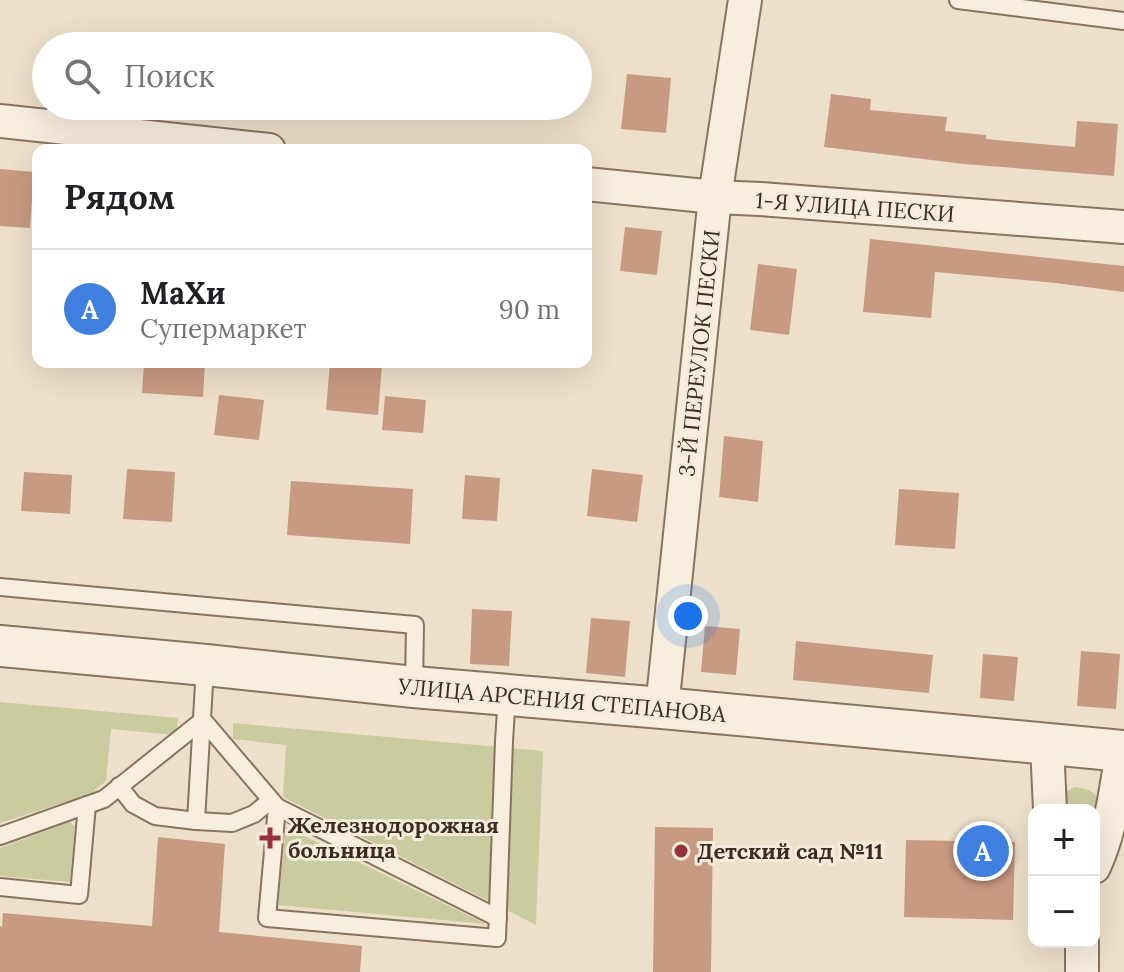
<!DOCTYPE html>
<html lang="ru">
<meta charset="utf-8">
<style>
body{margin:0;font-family:Lora,serif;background:#f6f6f6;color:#202124}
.controls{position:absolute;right:24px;bottom:24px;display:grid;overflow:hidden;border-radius:16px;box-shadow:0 8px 32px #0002}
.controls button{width:72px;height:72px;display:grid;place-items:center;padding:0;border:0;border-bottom:2px solid #e0e0e0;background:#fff;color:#202124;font:40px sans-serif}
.you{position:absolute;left:688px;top:616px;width:28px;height:28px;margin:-20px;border:6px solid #fff;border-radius:50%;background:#1a73e8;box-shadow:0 0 0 12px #1a73e833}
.badge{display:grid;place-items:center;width:52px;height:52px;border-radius:50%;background:#96323a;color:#fff;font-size:26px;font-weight:700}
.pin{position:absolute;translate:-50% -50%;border:4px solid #fff;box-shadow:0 2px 8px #0006}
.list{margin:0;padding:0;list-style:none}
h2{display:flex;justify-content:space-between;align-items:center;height:104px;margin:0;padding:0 32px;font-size:34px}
h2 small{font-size:26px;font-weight:400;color:#757577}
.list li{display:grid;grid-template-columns:52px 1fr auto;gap:24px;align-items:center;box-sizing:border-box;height:120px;padding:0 32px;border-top:2px solid #e0e0e0}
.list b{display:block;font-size:30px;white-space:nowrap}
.list p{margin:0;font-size:26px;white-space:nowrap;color:#757577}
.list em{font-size:26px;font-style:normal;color:#757577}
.icon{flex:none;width:44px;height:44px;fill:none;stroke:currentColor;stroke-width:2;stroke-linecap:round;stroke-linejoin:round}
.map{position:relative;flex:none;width:1124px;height:972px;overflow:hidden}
.search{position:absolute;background:#fff;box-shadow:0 8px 32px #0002;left:32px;top:32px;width:560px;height:88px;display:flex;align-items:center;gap:20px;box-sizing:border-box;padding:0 28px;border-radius:44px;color:#757577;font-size:30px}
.panel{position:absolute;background:#fff;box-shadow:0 8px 32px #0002;left:32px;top:144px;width:560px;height:224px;border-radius:16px}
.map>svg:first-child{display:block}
.green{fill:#cacb9e}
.building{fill:#c99a82}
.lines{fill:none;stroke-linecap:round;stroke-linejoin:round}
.service-casing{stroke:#8a725f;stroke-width:20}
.minor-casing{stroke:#8a725f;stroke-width:36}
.tertiary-casing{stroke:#8a725f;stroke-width:44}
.service{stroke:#f8eede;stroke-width:16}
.minor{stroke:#f8eede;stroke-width:32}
.tertiary{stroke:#f8eede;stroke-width:40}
.poi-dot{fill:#96323a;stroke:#f5ebda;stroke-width:3}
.labels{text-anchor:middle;stroke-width:6;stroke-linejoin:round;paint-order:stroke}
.street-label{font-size:22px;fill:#3b2c22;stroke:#f5ebda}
.poi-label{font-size:22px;font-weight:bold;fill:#3b2c22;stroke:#f5ebda;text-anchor:start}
</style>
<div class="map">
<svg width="1124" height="972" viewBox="0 0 1124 972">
<rect width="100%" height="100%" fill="#ede0ca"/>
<g class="green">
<polygon points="0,702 178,718 176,735 111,729 106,781 90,794 0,823"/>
<polygon points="233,723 543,751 536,925 283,797 286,745 233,739"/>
<path d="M1076,787C1110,791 1097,816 1094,842V810H1057C1060,797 1063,791 1076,787Z"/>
<polygon points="69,822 75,826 70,882 0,876 0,848"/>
<polygon points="286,827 486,924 278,905"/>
</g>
<g class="building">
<polygon points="627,74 671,78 666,133 621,129"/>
<polygon points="831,94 871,99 870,110 947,117 945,131 986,135 986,139 1075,147 1077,121 1118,124 1114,176 964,164 824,147"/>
<polygon points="0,169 34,172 30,228 0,226"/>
<polygon points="625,227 662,231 657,275 620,271"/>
<polygon points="870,239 1124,266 1124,292 1056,283 935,272 931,318 863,312"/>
<polygon points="758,264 797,269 789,335 750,330"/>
<polygon points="144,362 205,362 203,397 142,393"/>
<polygon points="330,362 382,365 378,415 326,410"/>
<polygon points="219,395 264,400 259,440 214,435"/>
<polygon points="385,396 426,400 423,433 382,430"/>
<polygon points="724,436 763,441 758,502 719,497"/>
<polygon points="127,469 175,472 172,522 123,519"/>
<polygon points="592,469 643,475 637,522 587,516"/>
<polygon points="24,472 72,475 70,514 21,511"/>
<polygon points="465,475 500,478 497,521 462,519"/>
<polygon points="291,481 413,489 410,544 287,535"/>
<polygon points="899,489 959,493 955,549 895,545"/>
<polygon points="472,609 512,611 509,666 470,664"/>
<polygon points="591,618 630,621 625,677 586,673"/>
<polygon points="705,626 740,629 736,675 701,672"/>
<polygon points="796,641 933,655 929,693 793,680"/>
<polygon points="1081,651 1120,654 1116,709 1077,706"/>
<polygon points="983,654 1018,657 1014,701 980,698"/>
<polygon points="655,827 713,828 711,972 653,972"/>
<polygon points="158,837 225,844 219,932 362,946 360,972 0,972 0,926 2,927 3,913 152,926"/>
<polygon points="906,840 1015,842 1013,920 904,917"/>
</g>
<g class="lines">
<g class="service-casing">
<g id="service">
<polyline points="958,0 1124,21"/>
<polyline points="0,587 415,625 414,685"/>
<polyline points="119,786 133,804 155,816 196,821 232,823 254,814 271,800"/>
<polyline points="277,807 267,918 497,938 504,741 507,695"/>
<polyline points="196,821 205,667"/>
<polyline points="0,836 104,799 203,720 277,807 498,918"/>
<polyline points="0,887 79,895 87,805"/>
</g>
</g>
<g class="minor-casing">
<g id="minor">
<polyline points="0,121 269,150"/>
<polyline points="586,184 715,197 760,199 1124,227"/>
<polyline points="662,708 715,197 745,0"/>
<polyline points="1047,744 1050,810"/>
<path d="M1094,867C1111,830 1116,791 1122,751"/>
<polyline points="1082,942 1082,972"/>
</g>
</g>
<g class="tertiary-casing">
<polyline id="tertiary" points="0,646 206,665 414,687 662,708 1124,751"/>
</g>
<use href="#service" class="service"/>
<use href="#minor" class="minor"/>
<use href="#tertiary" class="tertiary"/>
</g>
<g class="poi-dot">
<path d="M266 826h8v8h8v8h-8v8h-8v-8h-8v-8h8z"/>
<circle cx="681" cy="851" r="8"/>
</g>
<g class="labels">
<g class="street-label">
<text transform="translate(855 207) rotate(4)" y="8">1-Я УЛИЦА ПЕСКИ</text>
<text transform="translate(699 353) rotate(-84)" y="8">3-Й ПЕРЕУЛОК ПЕСКИ</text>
<text transform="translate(562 700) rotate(5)" y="8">УЛИЦА АРСЕНИЯ СТЕПАНОВА</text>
</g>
<g class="poi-label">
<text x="288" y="833">Железнодорожная<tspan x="288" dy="25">больница</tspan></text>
<text x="697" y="859">Детский сад №11</text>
</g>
</g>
</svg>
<div class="controls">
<button>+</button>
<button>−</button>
</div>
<div class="you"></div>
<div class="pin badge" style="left:983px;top:851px;background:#3f7fe0">A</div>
<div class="search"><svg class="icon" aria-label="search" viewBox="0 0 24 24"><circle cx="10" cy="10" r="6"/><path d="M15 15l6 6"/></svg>Поиск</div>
<section class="panel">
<h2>Рядом<small></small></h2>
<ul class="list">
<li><span class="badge" style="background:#3f7fe0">A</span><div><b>МаХи</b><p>Супермаркет</p></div><em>90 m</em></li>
</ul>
</section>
</div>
